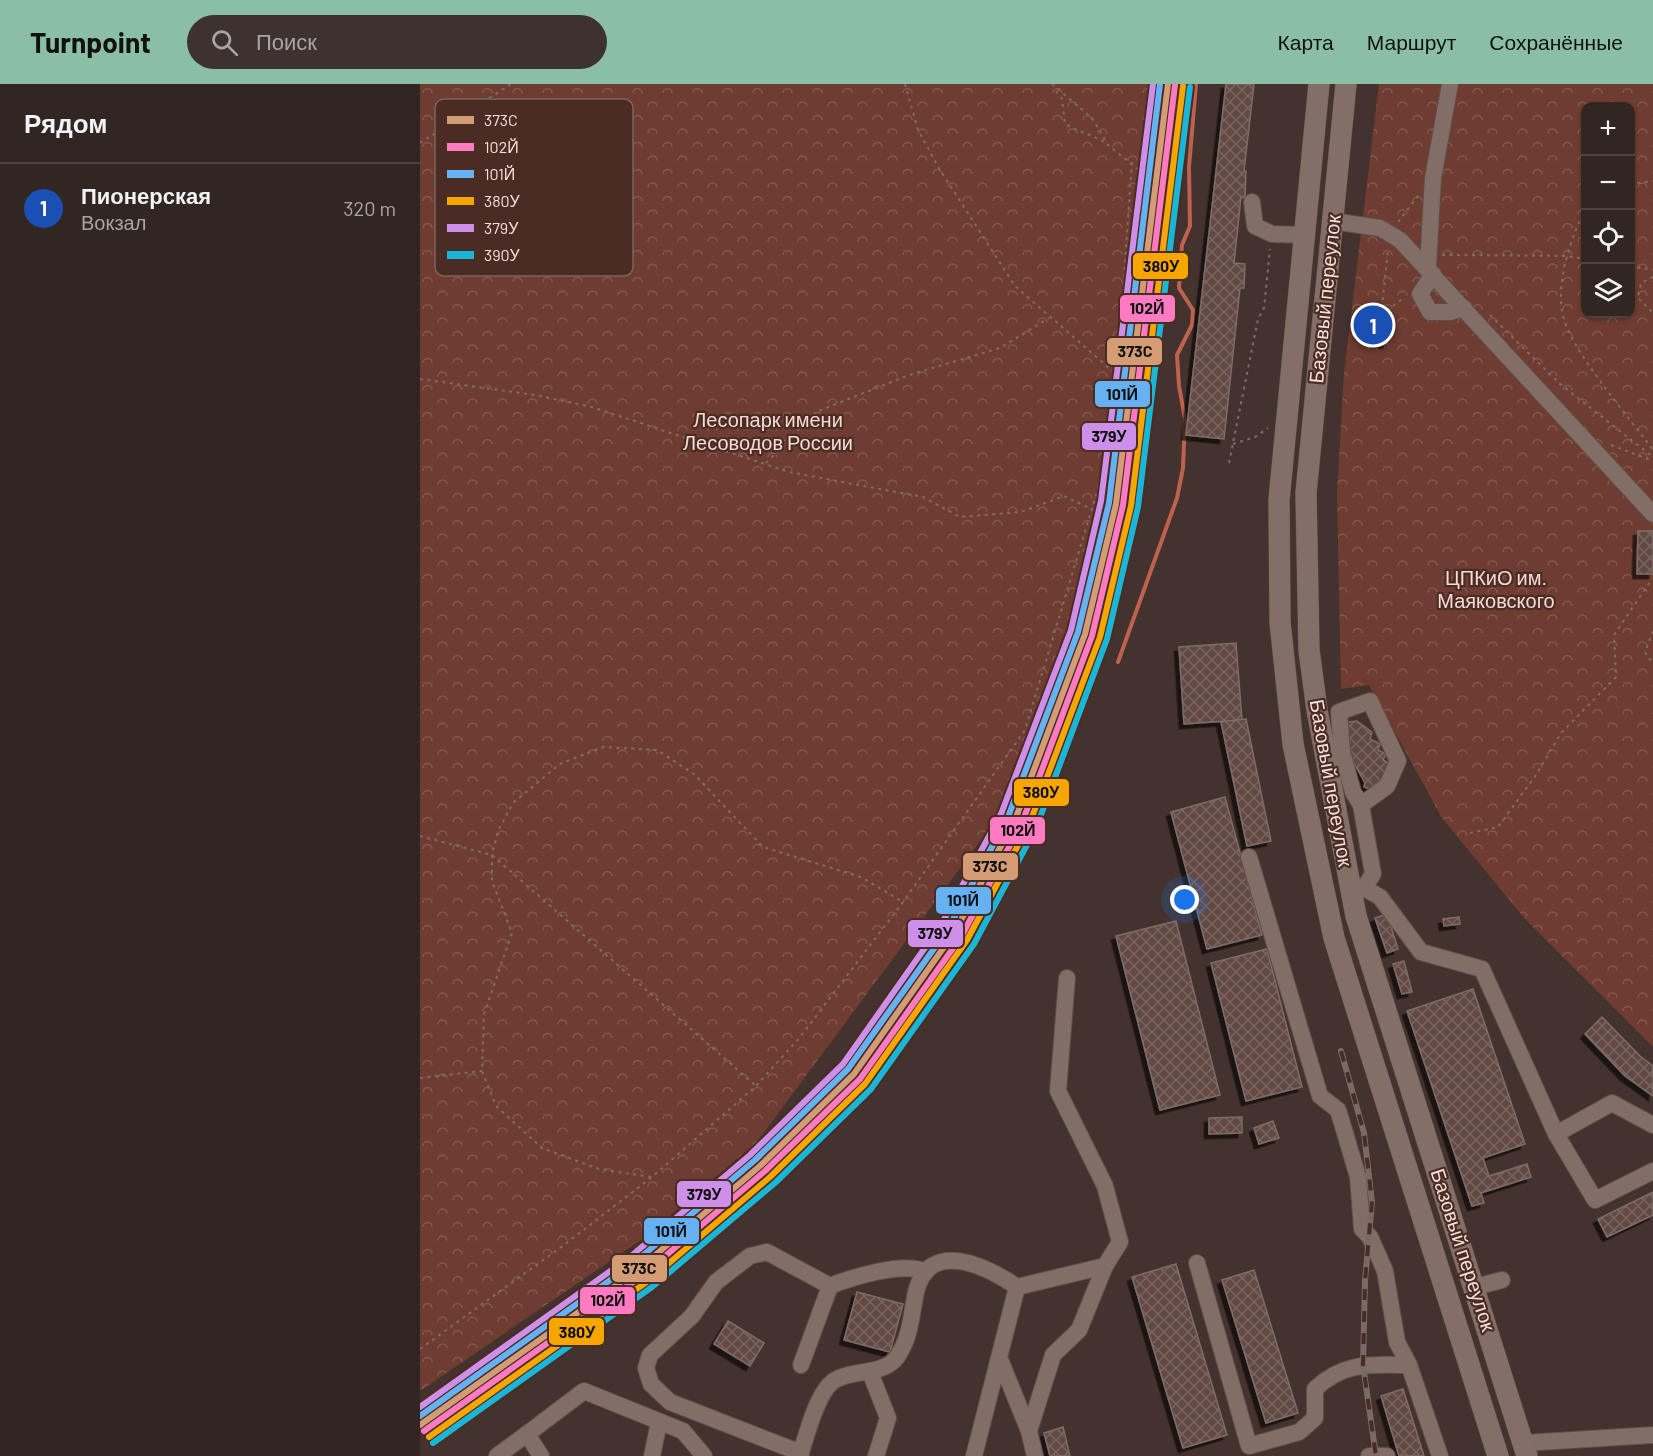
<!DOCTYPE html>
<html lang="ru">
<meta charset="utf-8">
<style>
body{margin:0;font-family:Barlow,sans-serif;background:#3d322f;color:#f1f3f6}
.controls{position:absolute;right:18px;top:18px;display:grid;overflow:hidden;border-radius:12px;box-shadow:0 2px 4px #0004}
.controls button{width:54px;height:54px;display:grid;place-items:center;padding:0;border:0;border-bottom:2px solid #4d4340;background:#322622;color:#f1f3f6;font:30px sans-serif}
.you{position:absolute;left:765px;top:816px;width:21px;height:21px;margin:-15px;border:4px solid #fff;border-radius:50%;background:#1a73e8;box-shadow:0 0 0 9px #1a73e833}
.badge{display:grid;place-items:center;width:39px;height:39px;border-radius:50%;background:#8abfa5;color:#fff;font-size:20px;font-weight:700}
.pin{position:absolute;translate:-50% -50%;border:3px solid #fff;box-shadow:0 2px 6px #0006}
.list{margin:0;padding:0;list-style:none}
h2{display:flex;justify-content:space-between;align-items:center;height:78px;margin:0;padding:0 24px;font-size:26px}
h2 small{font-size:20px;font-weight:400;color:#a8a5a5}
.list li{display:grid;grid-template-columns:39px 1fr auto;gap:18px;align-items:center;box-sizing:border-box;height:90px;padding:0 24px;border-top:2px solid #4d4340}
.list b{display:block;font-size:22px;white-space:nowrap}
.list p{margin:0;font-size:20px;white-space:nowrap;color:#a8a5a5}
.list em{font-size:20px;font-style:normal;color:#a8a5a5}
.icon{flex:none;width:33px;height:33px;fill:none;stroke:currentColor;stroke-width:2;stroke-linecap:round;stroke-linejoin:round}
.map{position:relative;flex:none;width:1233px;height:1372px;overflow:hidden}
header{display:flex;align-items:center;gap:36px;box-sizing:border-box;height:84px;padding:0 30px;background:#8abfa5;color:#111}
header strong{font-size:28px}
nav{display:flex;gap:33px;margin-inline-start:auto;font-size:21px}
.search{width:420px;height:54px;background:#3d322f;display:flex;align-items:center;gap:15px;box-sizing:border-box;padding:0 21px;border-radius:33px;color:#a8a5a5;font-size:22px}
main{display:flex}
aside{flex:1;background:#322622}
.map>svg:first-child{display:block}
.forest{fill:url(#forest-crowns);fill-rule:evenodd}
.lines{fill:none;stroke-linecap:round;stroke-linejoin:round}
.stream{stroke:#bd624e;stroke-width:4}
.building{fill:url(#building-cross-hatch);stroke:#7c6d69;stroke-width:1.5;filter:url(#shadow)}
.minor-casing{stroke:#5e4f4a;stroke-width:18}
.major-casing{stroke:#5e4f4a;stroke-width:22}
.path{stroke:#7d6c68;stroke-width:2;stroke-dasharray:3 4.5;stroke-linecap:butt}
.minor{stroke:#826d67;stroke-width:16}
.major{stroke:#836e68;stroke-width:21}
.rail-casing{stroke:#7a6965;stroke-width:6}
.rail{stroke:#4b2c25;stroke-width:4;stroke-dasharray:11;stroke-linecap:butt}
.rail-1-casing{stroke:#4b2c25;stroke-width:10}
.rail-2-casing{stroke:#4b2c25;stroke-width:10}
.rail-3-casing{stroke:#4b2c25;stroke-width:10}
.rail-4-casing{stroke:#4b2c25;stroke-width:10}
.rail-5-casing{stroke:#4b2c25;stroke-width:10}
.rail-6-casing{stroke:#4b2c25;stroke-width:10}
.rail-1{stroke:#d39c74;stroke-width:6}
.rail-2{stroke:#fe7ac1;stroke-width:6}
.rail-3{stroke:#66b1f2;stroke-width:6}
.rail-4{stroke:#f7a600;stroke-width:6}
.rail-5{stroke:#ce8fe9;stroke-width:6}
.rail-6{stroke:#1ab6d8;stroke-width:6}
.labels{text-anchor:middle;stroke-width:4.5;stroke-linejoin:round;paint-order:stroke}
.street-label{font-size:20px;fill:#f4dfda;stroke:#4b2c25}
.park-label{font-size:20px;fill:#f5dad3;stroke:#4b2c25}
.key{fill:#4b2c25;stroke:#7e625b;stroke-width:1.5}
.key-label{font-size:16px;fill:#f4dfda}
.line-badge{stroke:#4b2c25;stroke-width:2}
.pale-badge-label{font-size:16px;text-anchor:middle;font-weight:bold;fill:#111}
</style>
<header>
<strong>Turnpoint</strong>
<div class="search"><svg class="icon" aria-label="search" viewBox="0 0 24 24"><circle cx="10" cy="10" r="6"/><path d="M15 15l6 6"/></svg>Поиск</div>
<nav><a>Карта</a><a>Маршрут</a><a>Сохранённые</a></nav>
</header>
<main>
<aside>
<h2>Рядом<small></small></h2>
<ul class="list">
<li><span class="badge" style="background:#1a4fb4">1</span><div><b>Пионерская</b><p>Вокзал</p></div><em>320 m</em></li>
</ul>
</aside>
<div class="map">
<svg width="1233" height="1372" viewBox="0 0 1233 1372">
<defs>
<pattern id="forest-crowns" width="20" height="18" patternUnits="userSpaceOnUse" patternTransform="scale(1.5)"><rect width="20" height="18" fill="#6e3c31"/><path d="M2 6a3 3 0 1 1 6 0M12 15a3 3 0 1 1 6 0" fill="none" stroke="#83584e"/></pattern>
<pattern id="building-cross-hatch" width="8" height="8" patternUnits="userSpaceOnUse" patternTransform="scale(1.5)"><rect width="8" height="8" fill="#644a44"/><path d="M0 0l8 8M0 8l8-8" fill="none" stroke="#7b645e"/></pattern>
<filter id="shadow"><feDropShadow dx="-4.5" dy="4.5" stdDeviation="0" flood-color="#0009"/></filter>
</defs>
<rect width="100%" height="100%" fill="#43322d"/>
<g class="forest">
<polygon points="0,0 737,0 702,340 666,535 604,698 337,1058 221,1156 0,1307"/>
<path d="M959,0H1233V963L1105,835L1022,734L949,601L921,605L917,410L924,289ZM1166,22H1210V230H1166Z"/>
</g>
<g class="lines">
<polyline class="stream" points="698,578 757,414 763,384 765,335 759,302 757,271 772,241 773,226 759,204 762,161 770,142 769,83 776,0"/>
</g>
<g class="building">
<polygon points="806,0 834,0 824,87 826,87 825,114 821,113 814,179 825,180 824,204 820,204 804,355 766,351"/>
<polygon points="963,240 969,240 967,260 961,259"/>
<polygon points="1218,447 1233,447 1233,490 1217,490"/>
<polygon points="816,559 822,636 764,640 759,563"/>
<polygon points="826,635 851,757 827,762 801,638"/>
<polygon points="937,637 952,648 950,655 960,660 958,666 966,670 963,676 971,680 964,698 950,705 944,703 945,699 929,670 926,643 929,638"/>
<polygon points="805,713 842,851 787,865 751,728"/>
<polygon points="967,830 978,865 967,869 955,834"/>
<polygon points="1039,833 1040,840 1024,842 1023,835"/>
<polygon points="756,837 800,1011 740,1026 696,852"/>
<polygon points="847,865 882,1003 826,1017 791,879"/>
<polygon points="984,877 992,908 982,910 973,880"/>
<polygon points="1053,905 1105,1060 1063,1074 1069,1092 1107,1080 1111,1093 1061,1109 1064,1119 1052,1122 987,927"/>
<polygon points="1182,933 1220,972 1233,982 1233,1012 1205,992 1165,950"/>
<polygon points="822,1033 822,1049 789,1050 789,1034"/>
<polygon points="853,1037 859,1054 839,1060 834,1044"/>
<polygon points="1233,1108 1233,1131 1187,1153 1178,1135"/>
<polygon points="756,1180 807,1351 763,1364 712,1193"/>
<polygon points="834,1186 878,1329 846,1339 802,1196"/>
<polygon points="437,1208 483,1220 470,1268 424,1256"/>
<polygon points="308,1237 344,1259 330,1282 294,1260"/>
<polygon points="983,1305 1004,1372 979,1372 961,1312"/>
<polygon points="643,1343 650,1372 630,1372 624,1349"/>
</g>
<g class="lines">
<g class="minor-casing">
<g id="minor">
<polyline points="832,118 835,142 852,150 884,151"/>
<polyline points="912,137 960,144 980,156 1233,430"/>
<polyline points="1008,183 1013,94 1030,0"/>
<polyline points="1013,190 1000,210 1010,228 1030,228 1044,224"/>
<polyline points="941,721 967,702 978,677 950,617 919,628 922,668 933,708 941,721 953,790 944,804"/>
<polyline points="829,773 900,1012 918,1026 922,1039 938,1093 942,1145 950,1153 965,1187 977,1258 989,1281 1020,1372"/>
<polyline points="931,807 944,804 960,813 1001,868 1062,885 1136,1050 1175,1116 1233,1087"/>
<polyline points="1136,1050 1192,1019 1233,1041"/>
<path d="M777,1179L829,1362L879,1348L895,1334V1305C924,1277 952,1281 989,1281"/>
<polyline points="1055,1203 1082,1196"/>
<polyline points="581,1278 609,1347"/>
<polyline points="381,1281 410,1202"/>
<polyline points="450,1288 468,1334 456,1372"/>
<polyline points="107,1350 164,1307 263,1347 284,1372"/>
<polyline points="1103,1359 1233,1351"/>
<path d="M381,1369L250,1318L231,1300L226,1284L230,1271L272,1232L296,1198L330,1172L347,1168L410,1202C433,1193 484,1177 506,1188"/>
<polyline points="77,1372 107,1350 121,1372"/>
<polyline points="232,1372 239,1338"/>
<path d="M380,1372C386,1353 398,1303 417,1295C434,1286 464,1291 477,1273C491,1253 491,1231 496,1208C509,1153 568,1183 597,1203L685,1182L700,1158L685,1102L638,1007L647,894"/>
<polyline points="554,1372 597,1203"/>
<polyline points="615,1372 609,1347 633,1271 659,1246 685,1182"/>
<polyline points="949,1372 967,1372"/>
</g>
</g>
<g class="major-casing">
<g id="major">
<polyline points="899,0 859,416 860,538 873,660 914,854 1078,1372"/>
<polyline points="926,0 886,409 889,566 897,626 936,832 1107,1372"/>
</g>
</g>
<g class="path">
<polyline points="485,0 498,46 520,86 595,202 697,291"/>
<polyline points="632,0 672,34 688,61 744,106"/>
<path d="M636,7L642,15L645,40C659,48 673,51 686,59"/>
<polyline points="0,59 91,0"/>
<polyline points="712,78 697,291 696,345 703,365 716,367 721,384"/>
<polyline points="1210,100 1233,97"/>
<path d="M1166,124C1151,153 1137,194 1142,227C1147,263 1210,334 1233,366"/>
<polyline points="978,138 998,112"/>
<polyline points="1022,171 1146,172 1166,175"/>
<polyline points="1210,182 1233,186"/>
<polyline points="1233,193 1221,199 1218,214 1233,229"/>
<polyline points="961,231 968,166"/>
<polyline points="961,231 985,213"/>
<polyline points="1070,231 1140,300 1233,373"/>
<polyline points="0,295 115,311 172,323 369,388 503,413 540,433 601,428 644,412 673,426"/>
<polyline points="813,360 835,353 848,344"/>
<polyline points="1191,361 1233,377"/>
<polyline points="346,379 396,328 489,291 580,264 629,234"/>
<polyline points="809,379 838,235 844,224 850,165"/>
<polyline points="1233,547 1225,568 1233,580"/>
<polyline points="1050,749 1078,743 1116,691 1141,649 1196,593 1194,551 1230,498 1233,499"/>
<polyline points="0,752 72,771 336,1002"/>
<polyline points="0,994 62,987"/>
<polyline points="231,1093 179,1085 122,1064 76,1022 62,987 64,930 92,849 72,797 72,771 78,747 93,719 140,680 183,663 237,666 274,690 343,763 441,793 483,818"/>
<polyline points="0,1265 140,1164 232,1093 336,1002 381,952 483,818 605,646 696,345"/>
<polyline points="0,1345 220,1190 306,1117 436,994 534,856 590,756 666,558 699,430 729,233 730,202 742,125 757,0"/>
</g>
<use href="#minor" class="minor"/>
<use href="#major" class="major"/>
<g class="rail-casing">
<polyline id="rail" points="921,967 944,1049 952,1118 945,1197 943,1281 956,1372"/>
</g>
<use href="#rail" class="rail"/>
<g class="rail-1-casing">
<polyline id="rail-1" points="0,1341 219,1185 340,1082 434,990 534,849 595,736 665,550 696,420 748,0"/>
</g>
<g class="rail-2-casing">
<polyline id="rail-2" points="4,1347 223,1191 345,1087 440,995 541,853 602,739 672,552 703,421 755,1"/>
</g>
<g class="rail-3-casing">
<polyline id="rail-3" points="0,1332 214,1179 335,1076 428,985 528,845 588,733 658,548 689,419 740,0"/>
</g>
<g class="rail-4-casing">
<polyline id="rail-4" points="9,1353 228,1197 350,1093 445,1000 547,856 609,741 680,553 711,422 763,2"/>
</g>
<g class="rail-5-casing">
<polyline id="rail-5" points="0,1323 210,1173 330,1071 423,980 521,841 581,730 651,546 681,417 733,0"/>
</g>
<g class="rail-6-casing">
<polyline id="rail-6" points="13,1359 232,1203 356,1098 451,1005 554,860 616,744 687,555 718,423 770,3"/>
</g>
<use href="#rail-1" class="rail-1"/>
<use href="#rail-2" class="rail-2"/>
<use href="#rail-3" class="rail-3"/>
<use href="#rail-4" class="rail-4"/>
<use href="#rail-5" class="rail-5"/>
<use href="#rail-6" class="rail-6"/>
</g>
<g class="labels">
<g class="street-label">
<text transform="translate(905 215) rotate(-84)" y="7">Базовый переулок</text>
<text transform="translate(911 699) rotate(80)" y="7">Базовый переулок</text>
<text transform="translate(1043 1166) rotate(72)" y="7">Базовый переулок</text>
</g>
<g class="park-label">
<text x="348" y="343">Лесопарк имени<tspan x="348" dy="23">Лесоводов России</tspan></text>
<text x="1076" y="501">ЦПКиО им.<tspan x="1076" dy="23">Маяковского</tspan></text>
</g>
</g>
<rect x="15" y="15" width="198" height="177" rx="9" class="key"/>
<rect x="27" y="32" width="27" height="8" fill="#d39c74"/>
<rect x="27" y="59" width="27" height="8" fill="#fe7ac1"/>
<rect x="27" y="86" width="27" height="8" fill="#66b1f2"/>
<rect x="27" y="113" width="27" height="8" fill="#f7a600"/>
<rect x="27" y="140" width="27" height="8" fill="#ce8fe9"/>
<rect x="27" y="167" width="27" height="8" fill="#1ab6d8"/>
<g class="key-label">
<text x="64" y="42">373C</text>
<text x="64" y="69">102Й</text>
<text x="64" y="96">101Й</text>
<text x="64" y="123">380У</text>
<text x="64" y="150">379У</text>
<text x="64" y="177">390У</text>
</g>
<g class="line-badge">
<rect x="712" y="168" width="57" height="28" rx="6" fill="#f7a600"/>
<rect x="699" y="210" width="57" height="29" rx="6" fill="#fe7ac1"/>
<rect x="686" y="253" width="57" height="29" rx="6" fill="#d39c74"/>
<rect x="674" y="296" width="57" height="28" rx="6" fill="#66b1f2"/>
<rect x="661" y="338" width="56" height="29" rx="6" fill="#ce8fe9"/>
<rect x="593" y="694" width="57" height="29" rx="6" fill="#f7a600"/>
<rect x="569" y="732" width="57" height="29" rx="6" fill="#fe7ac1"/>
<rect x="542" y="768" width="57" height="29" rx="6" fill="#d39c74"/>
<rect x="515" y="802" width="57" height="29" rx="6" fill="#66b1f2"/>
<rect x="487" y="835" width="57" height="29" rx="6" fill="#ce8fe9"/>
<rect x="256" y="1096" width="56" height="28" rx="6" fill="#ce8fe9"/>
<rect x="223" y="1133" width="57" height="28" rx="6" fill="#66b1f2"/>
<rect x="191" y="1170" width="57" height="29" rx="6" fill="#d39c74"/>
<rect x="159" y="1202" width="57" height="29" rx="6" fill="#fe7ac1"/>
<rect x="128" y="1233" width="57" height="29" rx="6" fill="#f7a600"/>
</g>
<g class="pale-badge-label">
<text x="741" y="188">380У</text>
<text x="727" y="230">102Й</text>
<text x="715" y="273">373C</text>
<text x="702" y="316">101Й</text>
<text x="689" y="358">379У</text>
<text x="621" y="714">380У</text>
<text x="598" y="752">102Й</text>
<text x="570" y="788">373C</text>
<text x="543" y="822">101Й</text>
<text x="515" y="855">379У</text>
<text x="284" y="1116">379У</text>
<text x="251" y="1153">101Й</text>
<text x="219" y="1190">373C</text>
<text x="188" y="1222">102Й</text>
<text x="157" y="1254">380У</text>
</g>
</svg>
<div class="controls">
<button>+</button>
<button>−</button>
<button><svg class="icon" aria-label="locate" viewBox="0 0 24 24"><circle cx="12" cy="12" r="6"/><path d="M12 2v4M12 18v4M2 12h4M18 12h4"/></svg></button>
<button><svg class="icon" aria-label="layers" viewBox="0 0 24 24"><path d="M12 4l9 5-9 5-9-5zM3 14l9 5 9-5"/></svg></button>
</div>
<div class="you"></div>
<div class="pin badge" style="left:953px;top:241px;background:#1a4fb4">1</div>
</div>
</main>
